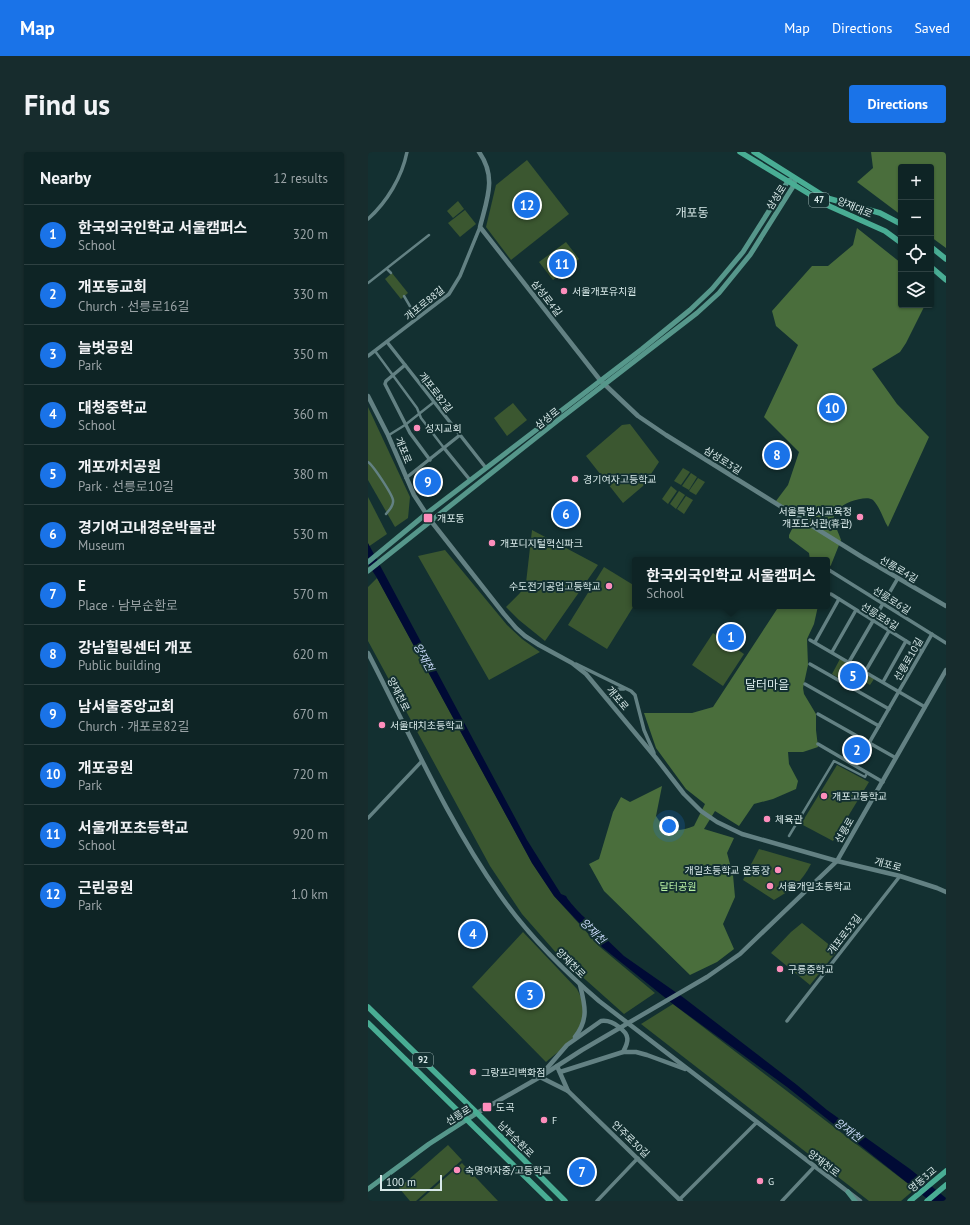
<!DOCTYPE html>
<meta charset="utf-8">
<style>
body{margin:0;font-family:"PT Sans","Noto Sans KR",sans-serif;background:#172c2d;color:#f1f3f6}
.controls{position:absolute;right:12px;top:12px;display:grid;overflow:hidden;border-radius:4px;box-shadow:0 1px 3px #0004}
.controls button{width:36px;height:36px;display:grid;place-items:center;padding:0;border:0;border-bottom:1px solid #2e4142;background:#0e2425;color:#f1f3f6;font:20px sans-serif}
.scale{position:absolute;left:12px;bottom:10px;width:62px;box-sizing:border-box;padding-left:4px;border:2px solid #d8e9e9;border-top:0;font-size:11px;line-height:14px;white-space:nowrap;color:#d8e9e9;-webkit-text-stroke:3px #133031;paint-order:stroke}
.you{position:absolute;left:301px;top:674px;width:14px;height:14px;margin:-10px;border:3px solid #fff;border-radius:50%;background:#1a73e8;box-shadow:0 0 0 6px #1a73e833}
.badge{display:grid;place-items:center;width:26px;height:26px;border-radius:50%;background:#1a73e8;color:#fff;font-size:13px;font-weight:700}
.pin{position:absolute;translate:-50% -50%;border:2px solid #fff;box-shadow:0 1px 4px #0006}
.popup{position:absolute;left:264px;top:405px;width:198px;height:52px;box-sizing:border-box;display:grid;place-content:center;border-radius:4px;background:#0e2425;filter:drop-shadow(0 1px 3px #0005);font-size:13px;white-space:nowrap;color:#9ba4a7}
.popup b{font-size:15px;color:#f1f3f6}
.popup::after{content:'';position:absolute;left:50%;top:100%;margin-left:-8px;border:8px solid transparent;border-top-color:#0e2425}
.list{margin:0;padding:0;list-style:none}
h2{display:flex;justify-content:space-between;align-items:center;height:52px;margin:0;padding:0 16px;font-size:17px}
h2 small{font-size:13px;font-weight:400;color:#9ba4a7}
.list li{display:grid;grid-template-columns:26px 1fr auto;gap:12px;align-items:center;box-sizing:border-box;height:60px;padding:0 16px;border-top:1px solid #2e4142}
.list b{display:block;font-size:15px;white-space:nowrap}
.list p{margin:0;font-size:13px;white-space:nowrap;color:#9ba4a7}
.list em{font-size:13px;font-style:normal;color:#9ba4a7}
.icon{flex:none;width:22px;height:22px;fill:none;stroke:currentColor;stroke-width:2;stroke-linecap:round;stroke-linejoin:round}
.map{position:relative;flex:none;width:578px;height:1049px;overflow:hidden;border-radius:4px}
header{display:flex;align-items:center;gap:24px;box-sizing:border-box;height:56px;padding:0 20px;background:#1a73e8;color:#fff}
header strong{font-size:19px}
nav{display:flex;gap:22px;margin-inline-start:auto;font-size:14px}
.intro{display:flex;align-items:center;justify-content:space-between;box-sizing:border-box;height:96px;padding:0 24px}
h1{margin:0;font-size:28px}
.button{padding:10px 18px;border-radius:4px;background:#1a73e8;color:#fff;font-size:14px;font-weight:700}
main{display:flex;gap:24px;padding:0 24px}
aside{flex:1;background:#0e2425;border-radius:4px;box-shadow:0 1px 3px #0004}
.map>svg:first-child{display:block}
.green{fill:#3b5730}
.forest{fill:#4a6e3c}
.water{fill:#000a35}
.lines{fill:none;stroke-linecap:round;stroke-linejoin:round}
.pedestrian{stroke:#638183;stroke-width:2.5}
.minor{stroke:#638183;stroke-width:3.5}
.tertiary{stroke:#638183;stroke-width:4.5}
.secondary{stroke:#56978b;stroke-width:5}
.primary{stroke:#49ad94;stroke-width:5.5}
.poi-dot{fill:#fe8ebc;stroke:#133031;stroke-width:1.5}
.labels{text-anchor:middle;stroke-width:4;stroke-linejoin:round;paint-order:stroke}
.shield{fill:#133031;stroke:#9db2b2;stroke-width:1}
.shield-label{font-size:9px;font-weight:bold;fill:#d8e9e9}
.street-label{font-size:10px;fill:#d8e9e9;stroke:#133031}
.poi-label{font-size:10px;fill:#d8e9e9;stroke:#133031;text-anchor:start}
.park-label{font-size:10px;fill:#b8f0a3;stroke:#133031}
.water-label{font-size:11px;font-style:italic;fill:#c8d9f8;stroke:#133031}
.quarter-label{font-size:12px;fill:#d8e9e9;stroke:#133031}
</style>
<header>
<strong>Map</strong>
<nav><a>Map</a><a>Directions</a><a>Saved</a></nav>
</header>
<div class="intro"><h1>Find us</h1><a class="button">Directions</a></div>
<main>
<aside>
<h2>Nearby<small>12 results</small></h2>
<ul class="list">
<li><span class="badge">1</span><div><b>한국외국인학교 서울캠퍼스</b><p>School</p></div><em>320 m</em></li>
<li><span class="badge">2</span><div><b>개포동교회</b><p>Church · 선릉로16길</p></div><em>330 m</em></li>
<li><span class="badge">3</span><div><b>늘벗공원</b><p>Park</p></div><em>350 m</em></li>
<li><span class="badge">4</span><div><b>대청중학교</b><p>School</p></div><em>360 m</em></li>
<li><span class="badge">5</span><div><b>개포까치공원</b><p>Park · 선릉로10길</p></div><em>380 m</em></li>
<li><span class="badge">6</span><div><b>경기여고내경운박물관</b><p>Museum</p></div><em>530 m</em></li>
<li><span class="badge">7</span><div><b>E</b><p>Place · 남부순환로</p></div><em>570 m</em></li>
<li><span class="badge">8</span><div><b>강남힐링센터 개포</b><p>Public building</p></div><em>620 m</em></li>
<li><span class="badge">9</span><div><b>남서울중앙교회</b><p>Church · 개포로82길</p></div><em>670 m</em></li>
<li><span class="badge">10</span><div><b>개포공원</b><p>Park</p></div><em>720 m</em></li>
<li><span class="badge">11</span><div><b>서울개포초등학교</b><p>School</p></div><em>920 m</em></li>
<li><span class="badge">12</span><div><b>근린공원</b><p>Park</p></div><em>1.0 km</em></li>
</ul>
</aside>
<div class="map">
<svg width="578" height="1049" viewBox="0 0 578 1049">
<rect width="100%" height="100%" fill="#133031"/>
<g class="green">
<polygon points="159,8 201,62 143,108 118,75 128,33"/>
<polygon points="90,49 96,57 85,66 79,59"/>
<polygon points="97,58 108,72 92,85 80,71"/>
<polygon points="198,90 211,107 185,128 171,110"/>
<polygon points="24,121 40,141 33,147 17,127"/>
<polygon points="145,251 159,268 139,284 126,266"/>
<polygon points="0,255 42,345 40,366 27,375 0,328"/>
<polygon points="262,272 291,310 275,334 255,351 218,304 254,273"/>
<polygon points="315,316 322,320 313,333 306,329"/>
<polygon points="323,321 329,325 321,338 314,334"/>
<polygon points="330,326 337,330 328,343 321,339"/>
<polygon points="303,334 309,339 300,352 294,347"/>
<polygon points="311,339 317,343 308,357 302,352"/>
<polygon points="318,344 325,348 316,362 309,357"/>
<polygon points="0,345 19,382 0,395"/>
<polygon points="164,378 230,413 177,489 151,468 138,455 152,441 158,431"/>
<polygon points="77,398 139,473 154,487 172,500 121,528 50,404"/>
<polygon points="236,415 267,434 267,452 239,497 200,473"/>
<polygon points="9,426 164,711 186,744 232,795 287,841 256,862 191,804 154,762 122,714 0,489 0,435"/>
<polygon points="345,481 376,502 355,534 324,513"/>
<polygon points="472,507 506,527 502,533 495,529 490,537 464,522"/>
<polygon points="469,613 501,630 465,689 433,672"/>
<path d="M391,697L443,712C434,730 423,738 406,748L375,728Z"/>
<polygon points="434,771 469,799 442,833 403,801 423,780"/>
<path d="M155,780L209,837C213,845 217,853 217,861C217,881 192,898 178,910L104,835Z"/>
<polygon points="305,852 547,1037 533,1049 501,1049 273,872"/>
<polygon points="80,993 94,1008 48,1049 42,1049 31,1036"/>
<polygon points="94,1011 130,1049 51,1049"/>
</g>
<g class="forest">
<polygon points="503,0 578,0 578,96 563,85 563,15 533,15 533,63 489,30 505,16"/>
<path d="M489,76L533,111V153H557L538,191L532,200L504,217L529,252L561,285L520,375C515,367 512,355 505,348C498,342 468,352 466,364C465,371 471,381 473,388L463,413L459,418V408H442L441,401L421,386V383L428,369L422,360L408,349L420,333L431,300L396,265L430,193L408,174L404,159L444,114H460L485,93Z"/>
<path d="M411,454H450L446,472L439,487L440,513L435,536L436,542L448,562V578L450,595L435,600H420L421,612L430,629L428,637L405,647L386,652L371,674L347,659L336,677L366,686L359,701L365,723L367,745L355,772L366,797L349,810L322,823L236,739L221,712L231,707L245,660L253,645L262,650L294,634L288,664C298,680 309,681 326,674L337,652L318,637L288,596L276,561H324L345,555Z"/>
</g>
<path class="water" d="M0,391L159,688L193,742L198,744C200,749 216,766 221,769L225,777L233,782L256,804L316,846L429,933L459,958L542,1017L578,1046V1049H562L419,935L305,852L234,795L186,744L164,711L9,426L0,412Z"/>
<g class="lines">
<g class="pedestrian">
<polyline points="19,117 23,121"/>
<polyline points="0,131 61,83"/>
<polyline points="36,144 43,156"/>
<polyline points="7,199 49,256 53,266 76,296"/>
<polyline points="21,283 37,273 66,250"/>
<path d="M0,310C5,313 24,342 25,348C26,354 21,358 18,362"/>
<polyline points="421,684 466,609 497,625 498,623"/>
</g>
<g class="minor">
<path d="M0,67C19,50 34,25 39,0"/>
<polyline points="19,190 118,316"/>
<polyline points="0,204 81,142 92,124 112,75"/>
<polyline points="37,213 18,229 17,232 42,281 62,308"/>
<polyline points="76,296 102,328"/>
<polyline points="38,326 92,283"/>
<polyline points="461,418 578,491"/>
<polyline points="463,442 554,499"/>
<polyline points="442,488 557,555"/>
<polyline points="447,490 471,447"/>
<polyline points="464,500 488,458"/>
<polyline points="481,510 530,426"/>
<polyline points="208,512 263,539 267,543 276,578 286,601"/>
<polyline points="442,512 521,557"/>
<polyline points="497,520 521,479"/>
<polyline points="515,530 538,489"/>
<polyline points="437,532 511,574"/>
<polyline points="240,548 243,543 251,537 256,537"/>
<polyline points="450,562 528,606"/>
<polyline points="501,591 564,482"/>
<polyline points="450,592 515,630"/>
<polyline points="0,666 54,609"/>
<polyline points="419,869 532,724"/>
<polyline points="312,1047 388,971"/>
<polyline points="229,1049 270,1006"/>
<polyline points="414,1049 446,1015"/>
</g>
<g class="tertiary">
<path d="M111,0C129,25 119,47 112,75L232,228L270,264L298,283L494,405L578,454"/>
<polyline points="0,244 20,283 46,343 63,369 136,462 148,476 157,484 171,493 204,511 218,522 288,606 316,642 333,659 349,670 374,682 469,709 532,724 569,736 578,740"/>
<path d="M0,501C42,582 79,668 132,743C160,783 194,817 231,849L492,1049"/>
<path d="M207,885C221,867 217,853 212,833"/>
<polyline points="189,914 200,939"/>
<polyline points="192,920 255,900 268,900 279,903 317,917"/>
<path d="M174,922L199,893L233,869C240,868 245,870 251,875C262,883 261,889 255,900"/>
<polyline points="172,925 200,939 313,1049"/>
<polyline points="109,961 172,925 214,898 339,825 372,802 469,709 578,518"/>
</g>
<g class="secondary">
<polyline points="0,410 58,362 274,197 322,158 344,137 375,100 420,29 422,28"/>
<polyline points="0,419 189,269 329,161 351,141 382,103 426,33 427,26"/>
<polyline points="0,1037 61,992 109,961"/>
<polyline points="480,1040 487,1049"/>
</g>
<g class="primary">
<polyline points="372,0 461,54 517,79 532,90"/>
<polyline points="386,0 459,46 512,61 533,72"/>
<polyline points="563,95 578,107"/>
<polyline points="563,115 578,128"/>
<polyline points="0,855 109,961 197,1049"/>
<polyline points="0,871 182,1049"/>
<polyline points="542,1049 578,1019"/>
<polyline points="559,1049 578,1033"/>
</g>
</g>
<g class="poi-dot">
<circle cx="196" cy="139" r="4"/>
<circle cx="49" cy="276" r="4"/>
<circle cx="207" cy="327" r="4"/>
<circle cx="492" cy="365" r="4"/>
<rect x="55" y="361" width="10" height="10" rx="2"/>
<circle cx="124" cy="391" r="4"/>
<circle cx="241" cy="434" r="4"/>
<circle cx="14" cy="573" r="4"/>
<circle cx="456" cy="644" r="4"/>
<circle cx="399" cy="667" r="4"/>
<circle cx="410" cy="718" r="4"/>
<circle cx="402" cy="734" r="4"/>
<circle cx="412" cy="817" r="4"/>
<circle cx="105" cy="920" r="4"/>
<rect x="114" y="950" width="10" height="10" rx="2"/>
<circle cx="176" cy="968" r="4"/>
<circle cx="89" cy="1018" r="4"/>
<circle cx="392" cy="1029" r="4"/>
</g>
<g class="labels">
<g class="shield">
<rect x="441" y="41" width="20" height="14" rx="3"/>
<rect x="45" y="901" width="20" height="14" rx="3"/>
</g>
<g class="shield-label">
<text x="451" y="51">47</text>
<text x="55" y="911">92</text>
</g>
<g class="street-label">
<text transform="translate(408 45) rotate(-57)" y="4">삼성로</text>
<text transform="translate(487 55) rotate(23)" y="4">양재대로</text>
<text transform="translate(179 146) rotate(52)" y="4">삼성로4길</text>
<text transform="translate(56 151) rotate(-39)" y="4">개포로88길</text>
<text transform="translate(68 240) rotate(52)" y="4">개포로82길</text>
<text transform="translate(179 266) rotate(-38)" y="4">삼성로</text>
<text transform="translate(36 298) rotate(68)" y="4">개포로</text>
<text transform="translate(355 308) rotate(32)" y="4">삼성로3길</text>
<text transform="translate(531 417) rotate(30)" y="4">선릉로4길</text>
<text transform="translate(524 448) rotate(32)" y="4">선릉로6길</text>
<text transform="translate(512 464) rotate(32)" y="4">선릉로8길</text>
<text transform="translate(540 507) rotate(-60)" y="4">선릉로10길</text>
<text transform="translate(31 542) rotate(63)" y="4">양재천로</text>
<text transform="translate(250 546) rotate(50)" y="4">개포로</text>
<text transform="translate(476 678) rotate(-60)" y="4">선릉로</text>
<text transform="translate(520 712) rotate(15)" y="4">개포로</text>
<text transform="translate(476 782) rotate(-52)" y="4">개포로53길</text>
<text transform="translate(203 811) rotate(45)" y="4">양재천로</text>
<text transform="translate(90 963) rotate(-32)" y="4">선릉로</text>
<text transform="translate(148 987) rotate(45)" y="4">남부순환로</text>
<text transform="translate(263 987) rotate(44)" y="4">언주로30길</text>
<text transform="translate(456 1011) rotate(37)" y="4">양재천로</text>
<text transform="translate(554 1027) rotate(-40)" y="4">영동3교</text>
</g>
<g class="poi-label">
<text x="204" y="143">서울개포유치원</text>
<text x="57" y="280">성지교회</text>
<text x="215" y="331">경기여자고등학교</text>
<text x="484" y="363" text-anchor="end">서울특별시교육청<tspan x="484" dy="12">개포도서관(휴관)</tspan></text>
<text x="69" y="370">개포동</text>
<text x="132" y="395">개포디지털혁신파크</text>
<text x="233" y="438" text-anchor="end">수도전기공업고등학교</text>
<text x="22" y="577">서울대치초등학교</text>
<text x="464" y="648">개포고등학교</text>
<text x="407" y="671">체육관</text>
<text x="402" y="722" text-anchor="end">개일초등학교 운동장</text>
<text x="410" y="738">서울개일초등학교</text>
<text x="420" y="821">구룡중학교</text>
<text x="113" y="924">그랑프리백화점</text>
<text x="128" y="959">도곡</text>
<text x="184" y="972">F</text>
<text x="97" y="1022">숙명여자중/고등학교</text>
<text x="400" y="1033">G</text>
</g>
<g class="park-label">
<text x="310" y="738">달터공원</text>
</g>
<g class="water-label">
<text transform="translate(56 505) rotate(62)" y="4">양재천</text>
<text transform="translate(225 779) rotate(45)" y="4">양재천</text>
<text transform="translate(480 978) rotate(37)" y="4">양재천</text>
</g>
<g class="quarter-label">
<text x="324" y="65">개포동</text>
<text x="399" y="537">달터마을</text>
</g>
</g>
</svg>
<div class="controls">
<button>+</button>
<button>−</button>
<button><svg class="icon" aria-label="locate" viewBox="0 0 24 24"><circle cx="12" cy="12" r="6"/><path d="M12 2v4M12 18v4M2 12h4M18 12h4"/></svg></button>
<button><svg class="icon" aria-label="layers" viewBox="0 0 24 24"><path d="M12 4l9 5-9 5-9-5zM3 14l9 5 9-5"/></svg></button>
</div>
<div class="scale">100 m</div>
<div class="you"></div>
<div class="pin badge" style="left:363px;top:485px">1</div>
<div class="popup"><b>한국외국인학교 서울캠퍼스</b>School</div>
<div class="pin badge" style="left:489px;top:598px">2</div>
<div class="pin badge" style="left:162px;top:843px">3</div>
<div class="pin badge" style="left:105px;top:782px">4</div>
<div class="pin badge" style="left:485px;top:524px">5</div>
<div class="pin badge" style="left:198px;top:362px">6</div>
<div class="pin badge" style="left:214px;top:1020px">7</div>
<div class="pin badge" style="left:409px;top:303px">8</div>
<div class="pin badge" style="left:60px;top:330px">9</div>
<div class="pin badge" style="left:464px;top:256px">10</div>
<div class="pin badge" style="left:194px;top:112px">11</div>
<div class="pin badge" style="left:159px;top:53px">12</div>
</div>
</main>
